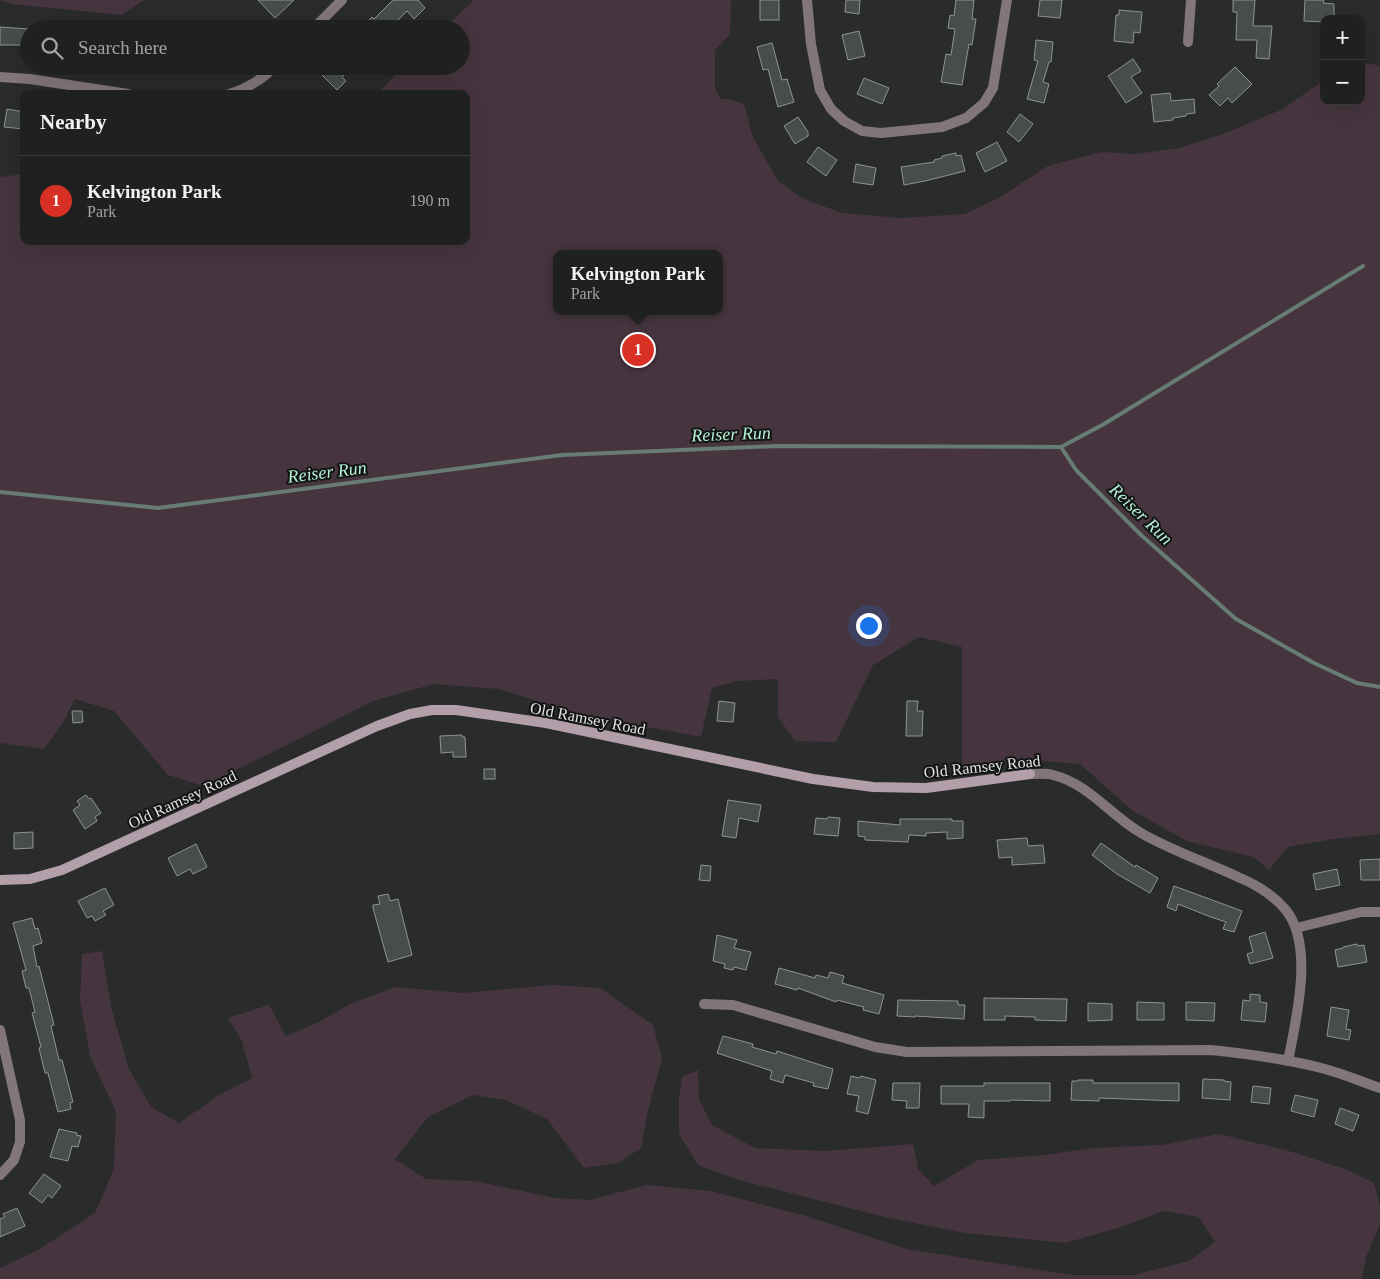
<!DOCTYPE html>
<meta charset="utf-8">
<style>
body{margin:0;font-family:Georgia,serif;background:#272929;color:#f1f3f6}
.controls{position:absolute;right:15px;top:15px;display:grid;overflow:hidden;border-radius:10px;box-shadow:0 5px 20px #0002}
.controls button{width:45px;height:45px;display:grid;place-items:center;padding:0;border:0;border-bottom:1px solid #3c3e3e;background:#1f2120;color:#f1f3f6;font:25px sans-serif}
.you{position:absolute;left:868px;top:625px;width:18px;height:18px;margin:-12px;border:4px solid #fff;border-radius:50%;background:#1a73e8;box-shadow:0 0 0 8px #1a73e833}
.badge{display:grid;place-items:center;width:32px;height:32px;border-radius:50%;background:#d93025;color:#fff;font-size:16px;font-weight:700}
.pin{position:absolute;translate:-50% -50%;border:2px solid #fff;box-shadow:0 1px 5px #0006}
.popup{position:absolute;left:553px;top:250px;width:170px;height:65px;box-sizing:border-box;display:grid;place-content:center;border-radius:10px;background:#1f2120;filter:drop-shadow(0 1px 4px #0005);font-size:16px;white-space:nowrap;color:#a1a3a5}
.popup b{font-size:19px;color:#f1f3f6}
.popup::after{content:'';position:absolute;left:50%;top:100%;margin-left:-10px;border:10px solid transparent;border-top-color:#1f2120}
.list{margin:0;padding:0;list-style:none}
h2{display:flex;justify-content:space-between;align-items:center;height:65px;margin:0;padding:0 20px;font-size:21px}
h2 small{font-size:16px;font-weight:400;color:#a1a3a5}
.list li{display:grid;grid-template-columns:32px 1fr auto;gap:15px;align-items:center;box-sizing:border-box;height:90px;padding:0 20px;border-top:1px solid #3c3e3e}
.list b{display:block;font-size:19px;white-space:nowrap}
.list p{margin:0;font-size:16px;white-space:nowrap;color:#a1a3a5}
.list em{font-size:16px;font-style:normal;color:#a1a3a5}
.icon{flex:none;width:28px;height:28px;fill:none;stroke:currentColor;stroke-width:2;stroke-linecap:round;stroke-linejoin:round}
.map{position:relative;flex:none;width:1380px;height:1279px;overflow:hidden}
.search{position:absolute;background:#1f2120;box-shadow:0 5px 20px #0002;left:20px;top:20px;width:450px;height:55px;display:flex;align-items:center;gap:12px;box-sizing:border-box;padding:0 18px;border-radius:28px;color:#a1a3a5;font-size:19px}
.panel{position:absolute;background:#1f2120;box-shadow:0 5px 20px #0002;left:20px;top:90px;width:450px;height:155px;border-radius:10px}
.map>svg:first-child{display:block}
.green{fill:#46353e;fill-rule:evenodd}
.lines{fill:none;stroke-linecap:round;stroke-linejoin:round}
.stream{stroke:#677c73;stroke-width:4}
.building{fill:#484c4a;stroke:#8f9391}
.street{stroke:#82757b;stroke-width:10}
.secondary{stroke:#b39fa9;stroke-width:10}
.labels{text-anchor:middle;stroke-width:4;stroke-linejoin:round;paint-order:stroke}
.street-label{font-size:16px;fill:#e1e3e2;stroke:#131414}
.water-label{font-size:18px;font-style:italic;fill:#b4efd4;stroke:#131414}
</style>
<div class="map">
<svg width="1380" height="1279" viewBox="0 0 1380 1279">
<rect width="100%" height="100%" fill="#292c2b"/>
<g class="green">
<polygon points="0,0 144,0 122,15 11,4"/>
<path d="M474,0H731L730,34L715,50V87L720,99H729L744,104L752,135L778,181L804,199L842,213L900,218L965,214L1002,196L1048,166L1101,152L1136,154L1179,148L1223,134L1283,109L1324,80V101H1361V65L1373,64L1380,66V834L1333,839L1288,847L1269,870L1253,857L1187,841L1133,811L1080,764L1017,759L980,768H962V647L919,637L873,665L836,742L795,741L778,717V679L737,681L712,688L701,737L578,714L499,689L434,684L373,701L285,746L203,786L168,775L114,711L75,699L63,723L44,749L0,743V177L24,174V241H466V94H377L405,66H461V29H444ZM557,254H719V311H557Z"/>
<polygon points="102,951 111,1007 129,1069 151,1107 179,1123 219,1095 252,1078 242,1041 228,1018 269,1005 286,1036 319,1022 350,1004 396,987 462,993 553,985 600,988 653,1025 662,1058 648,1111 641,1148 618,1163 584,1168 547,1119 506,1100 473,1095 428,1117 395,1159 426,1179 475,1181 555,1198 589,1200 647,1185 711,1191 806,1216 907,1249 1072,1275 1134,1275 1189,1261 1215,1242 1199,1217 1164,1211 1118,1228 1065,1243 965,1233 884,1217 739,1180 698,1165 679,1134 679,1097 682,1077 698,1070 699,1099 712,1125 755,1148 825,1151 913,1144 918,1169 934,1186 978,1160 1045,1155 1092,1148 1161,1145 1219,1134 1286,1150 1348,1170 1374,1183 1380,1206 1380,1224 1366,1257 1362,1279 0,1279 0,1268 38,1250 95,1213 114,1169 116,1112 90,1056 80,1000 82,954"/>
</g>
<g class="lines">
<g class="stream">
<polyline points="1061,447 1076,470 1141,535 1236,619 1314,663 1357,683 1380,687"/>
<polyline points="0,492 158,508 562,455 778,446 1061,447 1104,424 1363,266"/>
</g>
</g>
<g class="building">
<polygon points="258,0 294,0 275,18"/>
<polygon points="393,0 418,0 425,8 414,19 407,11 389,29 360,29 372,17 374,19"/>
<rect x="760" y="0" width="19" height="20"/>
<polygon points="846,0 860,0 859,14 845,12"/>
<polygon points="956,0 974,0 972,19 976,19 972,45 969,44 962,85 941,82 946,54 951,55 955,29 948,28 950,15 954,16"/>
<polygon points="1040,0 1062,0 1060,18 1038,16"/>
<polygon points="1233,0 1255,0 1253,26 1272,26 1269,59 1256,58 1257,40 1236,40 1237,12 1233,12"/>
<polygon points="1305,0 1324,0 1323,3 1334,4 1334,19 1324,19 1324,22 1304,21"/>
<polygon points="1119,10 1142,12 1140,33 1134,32 1133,43 1114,41 1116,15 1119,15"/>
<polygon points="0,27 29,29 29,45 0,45"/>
<polygon points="859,31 865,56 848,60 842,35"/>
<polygon points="1036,40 1053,42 1051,62 1049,62 1043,82 1049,84 1044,103 1027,99 1038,61 1034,60"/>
<polygon points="772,43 782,80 787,79 794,102 778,107 768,69 763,70 757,47"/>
<polygon points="1133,59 1141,71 1131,77 1142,93 1126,103 1108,76"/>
<polygon points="313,66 353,66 342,77 346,81 337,90"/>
<polygon points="1235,67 1252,84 1232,103 1228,98 1220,106 1209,95 1219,86 1217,84"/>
<polygon points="864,78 889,88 882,104 857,94"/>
<polygon points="1170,93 1171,101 1194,99 1195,113 1186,114 1186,116 1173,118 1173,120 1154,122 1151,95"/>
<polygon points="7,109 24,112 24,129 4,127"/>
<polygon points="1020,114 1033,124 1019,142 1007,132"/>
<polygon points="798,117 808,132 808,136 795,144 784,126"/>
<polygon points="997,142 1007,161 985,172 976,153"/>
<polygon points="818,147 837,160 826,176 807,162"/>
<polygon points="956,153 956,156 961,155 965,171 925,181 904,185 901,167 934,162 934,160 942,158 942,156"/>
<polygon points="856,164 876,168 873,185 853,182"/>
<polygon points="719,701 735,703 733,722 717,721"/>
<polygon points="907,701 918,701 917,711 923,711 922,736 906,736"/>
<polygon points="72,711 82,711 83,722 73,723"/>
<polygon points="462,735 462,737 465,737 466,757 453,757 453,752 441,753 440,736"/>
<rect x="484" y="769" width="11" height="10"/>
<polygon points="86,795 89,799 91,798 101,813 95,817 97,821 85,829 73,810 80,805 77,801"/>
<polygon points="728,800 761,805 758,822 739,818 736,838 722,836"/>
<polygon points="828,817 840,818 838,836 814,834 816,818 827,819"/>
<polygon points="900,819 952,819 952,821 963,821 963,838 947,839 947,832 926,833 926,836 909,835 908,842 865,840 865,837 858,836 858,821 900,825"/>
<polygon points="33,832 33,848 14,849 14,833"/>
<polygon points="1027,838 1028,846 1043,845 1045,863 1012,865 1012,857 999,858 997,840"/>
<polygon points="1101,843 1135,867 1136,865 1158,878 1150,893 1117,874 1092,855"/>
<polygon points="196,844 207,867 193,874 190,869 177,876 168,858"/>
<polygon points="1380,859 1380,880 1361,880 1360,860"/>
<polygon points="701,865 711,866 710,881 699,880"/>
<polygon points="1337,869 1340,885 1316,890 1313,874"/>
<polygon points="1174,886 1242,911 1234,932 1223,929 1226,922 1211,917 1178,904 1176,911 1167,907"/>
<polygon points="105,888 114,905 103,911 106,915 95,921 92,916 87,918 78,901"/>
<polygon points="388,894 390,901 398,899 412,955 388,962 373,908 373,905 380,904 378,896"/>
<polygon points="32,918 35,929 38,928 42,943 33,946 37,967 39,966 54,1025 51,1026 59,1060 62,1060 73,1102 70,1103 71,1109 58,1112 48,1073 45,1073 39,1048 41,1047 32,1013 35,1012 29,988 26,988 22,971 26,970 13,923"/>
<polygon points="1265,932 1273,958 1250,964 1247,954 1253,952 1249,937"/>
<polygon points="717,935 737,940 734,948 751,952 746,970 734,967 733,970 724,968 725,964 713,961"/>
<polygon points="1357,944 1358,946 1364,945 1367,962 1338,967 1335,950 1343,948 1343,947"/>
<polygon points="779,968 815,978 816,975 828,978 830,972 844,976 842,983 884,995 879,1014 863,1010 864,1007 837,1000 836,1002 798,988 797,990 775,984"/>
<polygon points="1250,994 1260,995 1260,1002 1267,1003 1265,1022 1241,1020 1243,1000 1250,1001"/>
<polygon points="984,998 1067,999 1066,1021 1035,1020 1035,1017 1005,1016 1005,1020 984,1020"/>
<polygon points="898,1000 958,1001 958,1005 965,1005 964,1019 915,1016 915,1017 897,1016"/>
<polygon points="1137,1002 1164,1003 1164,1020 1137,1020"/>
<polygon points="1186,1002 1215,1003 1214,1021 1186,1020"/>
<polygon points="1088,1003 1112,1004 1112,1020 1088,1021"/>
<polygon points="1331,1007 1349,1010 1346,1029 1351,1030 1349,1040 1327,1036"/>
<polygon points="723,1036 753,1044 752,1047 776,1054 777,1051 833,1069 828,1089 813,1086 814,1083 785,1075 783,1083 770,1079 772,1071 717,1053"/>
<polygon points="851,1076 860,1078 861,1076 876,1080 868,1114 856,1111 859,1096 847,1094"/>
<polygon points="1203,1079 1224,1080 1224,1081 1231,1082 1230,1100 1202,1098"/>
<polygon points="1078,1080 1093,1080 1093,1083 1179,1083 1179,1101 1099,1098 1099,1101 1071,1100 1072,1081 1078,1081"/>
<polygon points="893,1083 920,1083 919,1108 906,1108 907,1101 892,1100"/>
<polygon points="984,1083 1050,1083 1050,1101 1010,1100 1010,1101 984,1101 984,1118 968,1117 969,1104 941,1104 941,1086 984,1086"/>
<polygon points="1253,1086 1271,1088 1269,1104 1251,1102"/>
<polygon points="1295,1095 1318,1100 1314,1117 1291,1111"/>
<polygon points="1340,1108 1359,1115 1353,1131 1335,1124"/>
<polygon points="59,1129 77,1133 76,1135 81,1136 78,1147 72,1146 68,1161 50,1157"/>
<polygon points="44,1174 61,1186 52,1198 48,1195 42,1203 29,1193"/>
<polygon points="17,1208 25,1226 0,1237 0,1219 5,1217 3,1214"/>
</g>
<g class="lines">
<g class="street">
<polyline points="807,0 811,44 820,90 831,109 844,121 862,131 881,133 942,127 966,118 984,103 993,88 1007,0"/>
<polyline points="313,29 342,0"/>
<polyline points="1188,42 1191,0"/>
<polyline points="0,77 30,79 128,94"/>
<path d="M229,94C245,90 264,78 275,66"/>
<path d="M1030,774C1037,774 1046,773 1053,775C1089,784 1110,815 1141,833C1172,851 1206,862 1238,877C1255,884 1273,895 1285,909C1315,944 1296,1020 1288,1061"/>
<polyline points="1296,928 1361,912 1380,912"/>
<path d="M704,1004L733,1005L875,1047L907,1052L1211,1050C1249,1054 1288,1059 1325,1069C1344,1074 1362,1082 1380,1088"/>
<polyline points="0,1030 20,1120 20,1142 14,1160 0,1175"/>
</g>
<polyline class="secondary" points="0,880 30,879 62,870 377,726 410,714 432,710 456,710 546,723 813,779 873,787 926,788 1030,774"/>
</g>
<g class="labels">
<g class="street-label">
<text transform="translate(588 718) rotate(11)" y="6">Old Ramsey Road</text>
<text transform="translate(982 766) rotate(-6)" y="6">Old Ramsey Road</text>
<text transform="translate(182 799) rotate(-25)" y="6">Old Ramsey Road</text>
</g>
<g class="water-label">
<text transform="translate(731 434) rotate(-2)" y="6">Reiser Run</text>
<text transform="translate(327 472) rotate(-7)" y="6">Reiser Run</text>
<text transform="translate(1141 514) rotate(44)" y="6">Reiser Run</text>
</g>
</g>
</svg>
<div class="controls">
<button>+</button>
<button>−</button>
</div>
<div class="you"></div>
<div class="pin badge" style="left:638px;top:350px">1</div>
<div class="popup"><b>Kelvington Park</b>Park</div>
<div class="search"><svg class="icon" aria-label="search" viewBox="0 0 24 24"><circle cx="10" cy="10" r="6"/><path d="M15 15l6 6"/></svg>Search here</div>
<section class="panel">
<h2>Nearby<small></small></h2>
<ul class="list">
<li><span class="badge">1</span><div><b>Kelvington Park</b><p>Park</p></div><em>190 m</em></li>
</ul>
</section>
</div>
